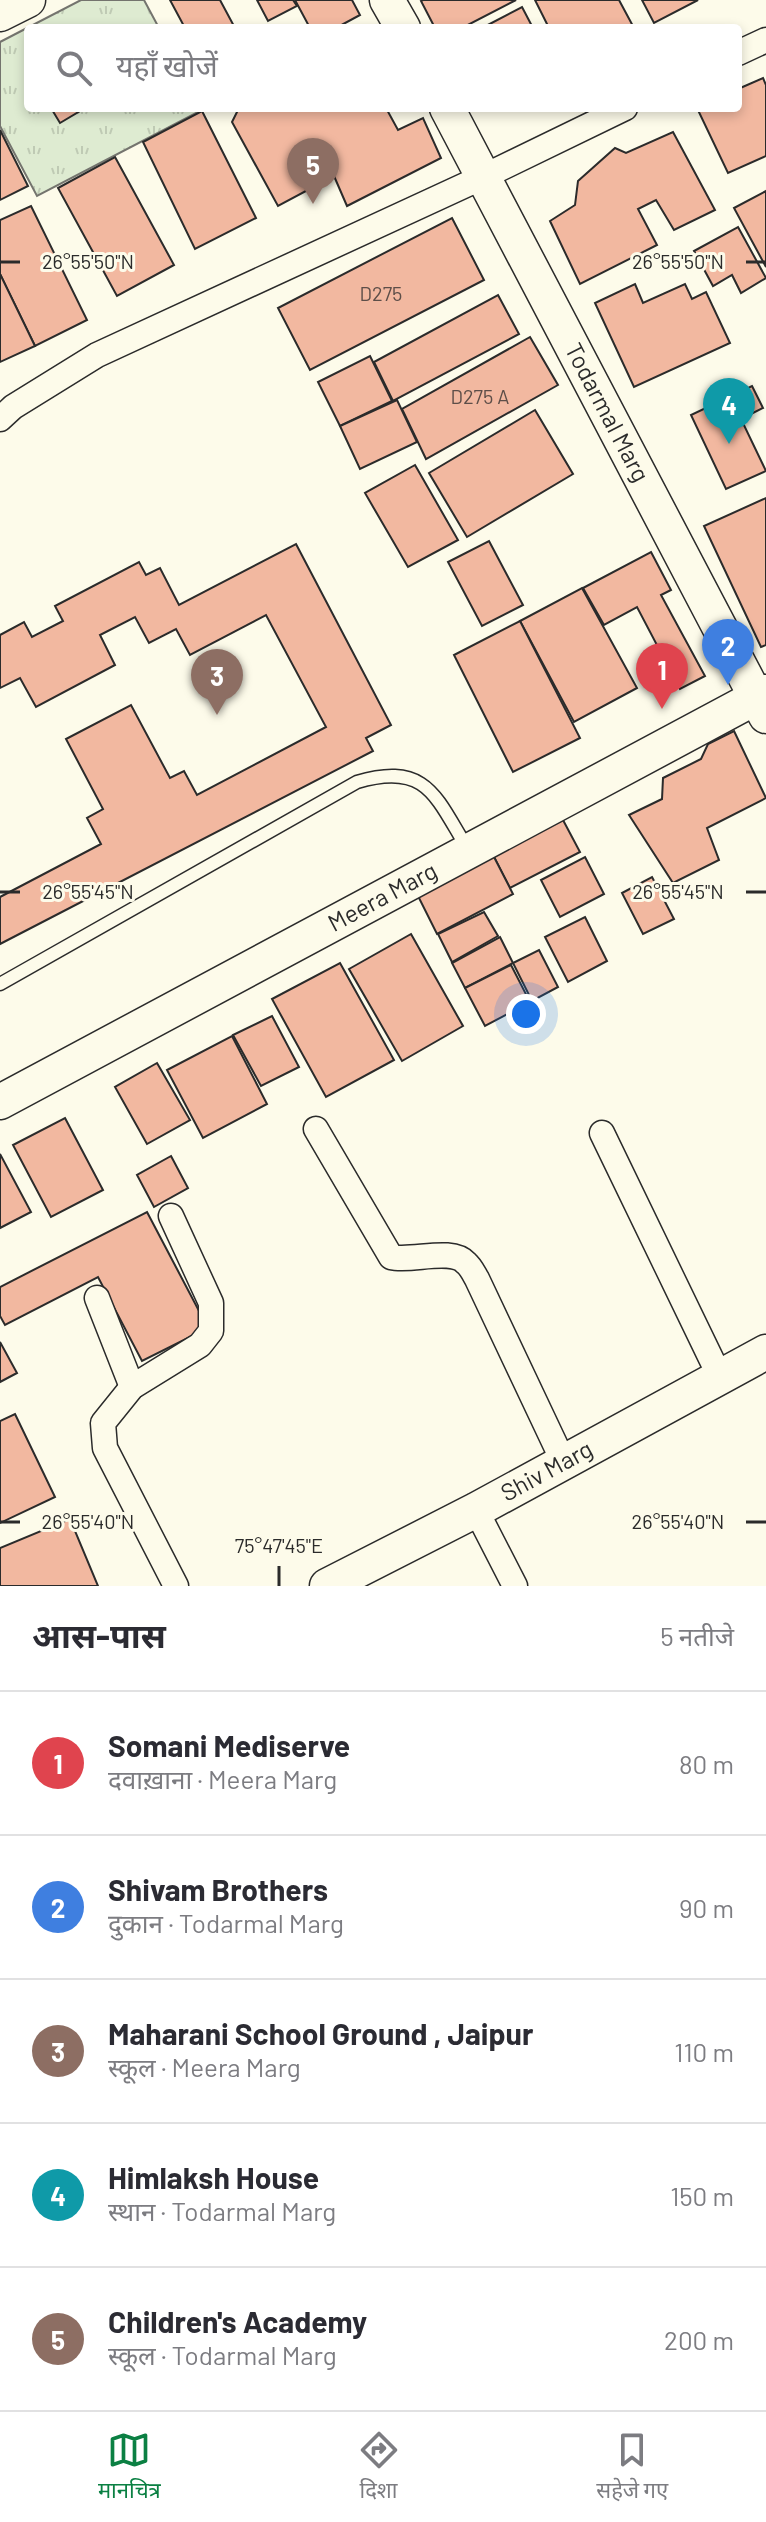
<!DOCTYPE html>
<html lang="hi">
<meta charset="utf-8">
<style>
body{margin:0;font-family:Barlow,"Noto Sans Devanagari",sans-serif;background:#f2f2f3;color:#2b2b33}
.you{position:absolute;left:526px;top:1014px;width:28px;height:28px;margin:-20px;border:6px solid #fff;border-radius:50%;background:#1a73e8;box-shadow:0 0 0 12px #1a73e833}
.badge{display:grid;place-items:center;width:52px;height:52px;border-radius:50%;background:#0b8043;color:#fff;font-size:26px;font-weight:700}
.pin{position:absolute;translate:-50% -66px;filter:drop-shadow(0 2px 4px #0008)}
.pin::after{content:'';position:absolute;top:42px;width:28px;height:24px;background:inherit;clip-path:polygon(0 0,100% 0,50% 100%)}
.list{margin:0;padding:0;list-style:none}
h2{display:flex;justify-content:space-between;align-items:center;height:104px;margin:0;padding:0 32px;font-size:34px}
h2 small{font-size:26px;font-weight:400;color:#7c7c81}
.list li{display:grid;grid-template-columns:52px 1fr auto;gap:24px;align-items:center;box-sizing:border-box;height:144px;padding:0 32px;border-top:2px solid #e1e1e2}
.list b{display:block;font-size:30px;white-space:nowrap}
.list p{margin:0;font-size:26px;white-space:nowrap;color:#7c7c81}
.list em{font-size:26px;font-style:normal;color:#7c7c81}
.icon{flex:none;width:44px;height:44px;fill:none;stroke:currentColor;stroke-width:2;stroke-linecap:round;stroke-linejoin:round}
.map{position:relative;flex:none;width:766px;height:1586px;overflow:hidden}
.search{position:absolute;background:#fff;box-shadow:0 4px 12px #0003;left:24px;right:24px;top:24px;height:88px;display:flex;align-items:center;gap:20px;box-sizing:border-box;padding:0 28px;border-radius:8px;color:#7c7c81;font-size:30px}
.sheet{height:824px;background:#fff}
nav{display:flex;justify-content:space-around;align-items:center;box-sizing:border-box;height:112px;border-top:2px solid #e1e1e2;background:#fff;font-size:22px;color:#7c7c81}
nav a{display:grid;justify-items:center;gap:4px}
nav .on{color:#0b8043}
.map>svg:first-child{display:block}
.grass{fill:url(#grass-tufts);stroke:#74746e;stroke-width:2}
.building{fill:#f2b8a0;stroke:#2b2b2b;stroke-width:2}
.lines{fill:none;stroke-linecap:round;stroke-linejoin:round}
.lane-casing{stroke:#2b2b2b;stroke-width:15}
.street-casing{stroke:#2b2b2b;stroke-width:27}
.secondary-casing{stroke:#2b2b2b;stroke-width:37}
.lane{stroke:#fdfbea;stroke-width:12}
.street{stroke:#fdfbea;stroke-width:24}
.secondary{stroke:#fdfbea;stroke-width:34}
.ticks{fill:none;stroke:#2b2b2b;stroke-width:3}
.labels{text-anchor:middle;stroke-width:6;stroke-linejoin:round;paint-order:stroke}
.number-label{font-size:20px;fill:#5d4e48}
.street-label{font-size:24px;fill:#2b2b2b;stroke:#fdfbea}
.ticks-label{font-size:20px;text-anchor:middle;fill:#2b2b2b;stroke:#fdfbea;stroke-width:6;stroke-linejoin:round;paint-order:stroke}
</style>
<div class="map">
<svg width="766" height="1586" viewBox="0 0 766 1586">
<defs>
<pattern id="grass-tufts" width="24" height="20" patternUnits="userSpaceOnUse" patternTransform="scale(2)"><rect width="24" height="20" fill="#deebd1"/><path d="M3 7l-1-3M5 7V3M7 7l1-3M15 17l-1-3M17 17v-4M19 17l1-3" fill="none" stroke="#bfcab4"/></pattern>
</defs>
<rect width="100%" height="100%" fill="#fdfbea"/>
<polygon class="grass" points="81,0 144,0 159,28 28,28 28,108 202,110 37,196 0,126 0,42"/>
<g class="building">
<polygon points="170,0 220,0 235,28 185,28"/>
<polygon points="257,0 293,0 297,6 268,21"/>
<polygon points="295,0 352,0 360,15 336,28 310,28"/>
<polygon points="423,0 516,0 462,28 435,28 421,1"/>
<polygon points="535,0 619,0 634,28 549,28"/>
<polygon points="642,0 698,0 654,23"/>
<polygon points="522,7 533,28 482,28"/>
<polygon points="763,78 766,85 766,156 728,173 697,108 738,108 738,89"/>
<polygon points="51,108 79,108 80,111 60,123"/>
<polygon points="239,108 386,108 398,130 423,118 441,158 347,206 334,176 278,206 232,122"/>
<polygon points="202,111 256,218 195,249 143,142"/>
<polygon points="0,130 28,186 0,200"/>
<polygon points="673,132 715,210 674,230 656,200 638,209 657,245 580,284 550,221 575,205 578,181 615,148 626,153"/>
<polygon points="115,157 174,265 117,296 58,188"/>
<polygon points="766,191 766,267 734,208"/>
<polygon points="31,206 87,320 35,346 0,274 0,220"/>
<polygon points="452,218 484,280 310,370 278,308"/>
<polygon points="738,227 766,278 741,293 732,275 713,286 694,251"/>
<polygon points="0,274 35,346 0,362"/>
<polygon points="635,284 643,303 685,284 692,299 706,292 730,343 634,387 595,303"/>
<polygon points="498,295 519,334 393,401 374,362"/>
<polygon points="530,337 558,385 426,459 402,409"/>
<polygon points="370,356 392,401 340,426 318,382"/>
<polygon points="752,386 763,408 741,419 766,471 726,489 691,415"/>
<polygon points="397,400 417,442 360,469 340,426"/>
<polygon points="535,410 573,474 467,537 429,473"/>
<polygon points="415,465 458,540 408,567 365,493"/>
<polygon points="766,498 766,645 761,647 704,526"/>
<polygon points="489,541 523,605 482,626 448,562"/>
<polygon points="296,544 391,725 366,738 373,751 0,944 0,897 101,844 87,818 103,809 66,739 131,705 170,778 184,771 197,795 326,727 266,615 190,655 176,629 149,643 135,617 100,635 115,665 36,707 20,678 0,688 0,635 24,622 32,637 63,621 55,606 139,562 146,575 160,568 179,605"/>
<polygon points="651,552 671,590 661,595 705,676 680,689 637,607 604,625 583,588"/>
<polygon points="582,588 637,688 574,722 520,621"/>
<polygon points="520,621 580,738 513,772 454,655"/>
<polygon points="734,731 766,798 707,828 719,860 673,883 629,815 662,799 663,778 701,759 708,744"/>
<polygon points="563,820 580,852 510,888 493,855"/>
<polygon points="493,855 513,894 437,934 417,894"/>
<polygon points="585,857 604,894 560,917 541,880"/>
<polygon points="652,877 674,919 643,934 622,893"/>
<polygon points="484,912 498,936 452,962 438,934"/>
<polygon points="585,917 607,961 568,982 545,937"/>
<polygon points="411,934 463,1026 402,1061 349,969"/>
<polygon points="500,937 513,963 465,988 452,963"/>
<polygon points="539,950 558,987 532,1001 513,963"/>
<polygon points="340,963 394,1060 326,1097 272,999"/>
<polygon points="511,965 530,1002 485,1026 465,988"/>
<polygon points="272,1016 299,1067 261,1086 233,1035"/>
<polygon points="232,1036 267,1104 203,1138 167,1070"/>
<polygon points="157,1063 190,1120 147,1144 115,1087"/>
<polygon points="65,1118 103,1190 51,1217 13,1145"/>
<polygon points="0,1154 31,1212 0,1228"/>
<polygon points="171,1156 188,1188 154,1207 137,1175"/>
<polygon points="147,1212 208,1328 142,1361 98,1277 5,1325 0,1316 0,1287"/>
<polygon points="0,1342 17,1373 0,1382"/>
<polygon points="15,1414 55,1497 0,1523 0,1421"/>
<polygon points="70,1519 98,1586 0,1586 0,1548"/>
</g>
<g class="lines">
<g class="lane-casing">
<path id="lane" d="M0,984L357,782C428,761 436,798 469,851"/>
</g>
<g class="street-casing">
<g id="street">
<polyline points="738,53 766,40"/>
<polyline points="0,419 13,407 97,355 485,176 625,108"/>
<path d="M316,1129L391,1257C412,1262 452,1247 466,1263C471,1267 474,1274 477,1279L563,1461"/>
<polyline points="602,1133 720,1377"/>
<polyline points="171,1216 211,1303 211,1331 200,1345 132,1387 103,1423 105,1448 176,1586"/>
<polyline points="97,1298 132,1387"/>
<polyline points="476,1510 515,1586"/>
</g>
</g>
<g class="secondary-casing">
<g id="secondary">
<polyline points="387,0 403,28"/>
<polyline points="0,14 28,0"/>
<path id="s1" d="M447,108L766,716"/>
<path id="s2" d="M0,1102L766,692"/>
<path id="s3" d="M327,1586L476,1510L766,1352"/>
</g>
</g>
<use href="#lane" class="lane"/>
<use href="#street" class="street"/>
<use href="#secondary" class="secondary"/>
</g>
<path class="ticks" d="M0,262H20M746,262H766M0,892H20M746,892H766M0,1522H20M746,1522H766M279,1566V1586"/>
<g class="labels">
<g class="number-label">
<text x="381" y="301">D275</text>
<text x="480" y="404">D275 A</text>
</g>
<g class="street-label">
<text dy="8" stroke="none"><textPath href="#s1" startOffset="344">Todarmal Marg</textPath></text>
<text dy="8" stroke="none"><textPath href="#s2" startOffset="434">Meera Marg</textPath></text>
<text dy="8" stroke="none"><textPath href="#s3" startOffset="248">Shiv Marg</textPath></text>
</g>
</g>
<g class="ticks-label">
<text x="88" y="269">26°55'50"N</text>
<text x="678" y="269">26°55'50"N</text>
<text x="88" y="899">26°55'45"N</text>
<text x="678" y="899">26°55'45"N</text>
<text x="88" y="1529">26°55'40"N</text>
<text x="678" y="1529">26°55'40"N</text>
<text x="279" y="1553">75°47'45"E</text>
</g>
</svg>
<div class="you"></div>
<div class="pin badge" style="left:662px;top:709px;background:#e0444e">1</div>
<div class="pin badge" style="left:728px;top:685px;background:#3f7fe0">2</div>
<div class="pin badge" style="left:217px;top:715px;background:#8d6e63">3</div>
<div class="pin badge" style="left:729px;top:444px;background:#0f9aa8">4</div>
<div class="pin badge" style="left:313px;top:204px;background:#8d6e63">5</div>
<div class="search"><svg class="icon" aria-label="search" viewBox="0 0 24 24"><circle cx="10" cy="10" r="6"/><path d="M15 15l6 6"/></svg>यहाँ खोजें</div>
</div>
<section class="sheet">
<h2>आस-पास<small>5 नतीजे</small></h2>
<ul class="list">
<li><span class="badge" style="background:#e0444e">1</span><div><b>Somani Mediserve</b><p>दवाख़ाना · Meera Marg</p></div><em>80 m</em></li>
<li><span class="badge" style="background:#3f7fe0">2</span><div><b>Shivam Brothers</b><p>दुकान · Todarmal Marg</p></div><em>90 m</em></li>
<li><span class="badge" style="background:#8d6e63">3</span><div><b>Maharani School Ground , Jaipur</b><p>स्कूल · Meera Marg</p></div><em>110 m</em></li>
<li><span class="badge" style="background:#0f9aa8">4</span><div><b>Himlaksh House</b><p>स्थान · Todarmal Marg</p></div><em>150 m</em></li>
<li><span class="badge" style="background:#8d6e63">5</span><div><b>Children's Academy</b><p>स्कूल · Todarmal Marg</p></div><em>200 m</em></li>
</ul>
</section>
<nav>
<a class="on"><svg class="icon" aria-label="map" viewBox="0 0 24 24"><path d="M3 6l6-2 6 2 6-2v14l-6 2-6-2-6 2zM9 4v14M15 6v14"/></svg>मानचित्र</a>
<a><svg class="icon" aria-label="directions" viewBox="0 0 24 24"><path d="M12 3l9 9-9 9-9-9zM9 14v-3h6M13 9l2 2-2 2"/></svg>दिशा</a>
<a><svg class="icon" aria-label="saved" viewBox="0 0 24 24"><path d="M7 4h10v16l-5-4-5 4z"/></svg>सहेजे गए</a>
</nav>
